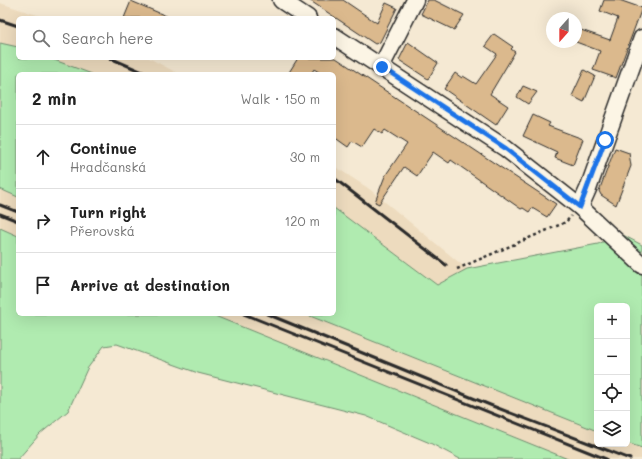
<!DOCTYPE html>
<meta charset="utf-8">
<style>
body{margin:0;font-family:Mali,sans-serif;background:#f2f2f2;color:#222}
.controls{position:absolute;right:12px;bottom:12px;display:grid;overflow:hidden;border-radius:6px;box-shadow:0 4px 16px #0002}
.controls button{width:36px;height:36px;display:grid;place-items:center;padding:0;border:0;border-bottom:1px solid #e0e0e0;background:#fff;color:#222;font:20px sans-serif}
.compass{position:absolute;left:546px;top:12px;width:36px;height:36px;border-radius:50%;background:#fff;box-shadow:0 4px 16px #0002;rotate:201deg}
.stop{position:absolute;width:12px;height:12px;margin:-9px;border:3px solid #1a73e8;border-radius:50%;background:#fff}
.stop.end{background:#1a73e8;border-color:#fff;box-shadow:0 1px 4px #0008}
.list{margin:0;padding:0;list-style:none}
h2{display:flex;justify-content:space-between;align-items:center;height:52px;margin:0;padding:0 16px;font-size:17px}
h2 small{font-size:13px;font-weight:400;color:#767676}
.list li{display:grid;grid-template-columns:26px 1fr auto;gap:12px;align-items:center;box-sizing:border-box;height:64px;padding:0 16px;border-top:1px solid #e0e0e0}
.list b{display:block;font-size:15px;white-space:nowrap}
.list p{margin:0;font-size:13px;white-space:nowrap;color:#767676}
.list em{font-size:13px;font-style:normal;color:#767676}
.icon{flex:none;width:22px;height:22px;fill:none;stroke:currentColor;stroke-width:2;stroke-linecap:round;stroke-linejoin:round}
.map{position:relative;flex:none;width:642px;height:459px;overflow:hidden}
.search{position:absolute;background:#fff;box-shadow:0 4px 16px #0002;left:16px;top:16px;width:320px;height:44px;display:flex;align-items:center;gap:10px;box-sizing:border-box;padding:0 14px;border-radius:6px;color:#767676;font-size:15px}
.panel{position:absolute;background:#fff;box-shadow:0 4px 16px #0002;left:16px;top:72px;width:320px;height:244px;border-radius:6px}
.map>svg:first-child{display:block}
.built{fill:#eddbbe}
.green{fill:#b0ebb0;stroke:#6e8b6e}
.building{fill:#dbb98d;stroke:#2b2b2b}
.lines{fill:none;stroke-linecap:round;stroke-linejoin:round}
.minor-casing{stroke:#2b2b2b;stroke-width:19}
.path{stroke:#2b2b2b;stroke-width:2.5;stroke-dasharray:3 3;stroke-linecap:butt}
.minor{stroke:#fcf5e5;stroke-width:16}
.rail{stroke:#2b2b2b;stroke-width:3}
.route{stroke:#1a73e8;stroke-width:5}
</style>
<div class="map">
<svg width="642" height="459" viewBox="0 0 642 459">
<rect width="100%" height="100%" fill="#f5e9d3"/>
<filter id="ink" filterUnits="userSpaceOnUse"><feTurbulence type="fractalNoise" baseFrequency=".025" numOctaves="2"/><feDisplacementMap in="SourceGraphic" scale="8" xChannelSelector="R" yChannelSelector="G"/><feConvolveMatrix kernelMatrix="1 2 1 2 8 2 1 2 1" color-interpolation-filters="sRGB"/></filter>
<g filter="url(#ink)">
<g class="built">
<polygon points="0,3 46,18 18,18 18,47 0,43"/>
<polygon points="49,58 149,58 179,74 92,74"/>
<polygon points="334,166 368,188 467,269 437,285 334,208"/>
<polygon points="0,189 18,197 18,236 0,228"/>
<polygon points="210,314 305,314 597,431 597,444 627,443 642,448 642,459 568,459"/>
</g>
<g class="green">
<polygon points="0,43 18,47 18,58 49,58 92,74 18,74 18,197 0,189"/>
<polygon points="334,208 437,285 467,269 598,244 621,234 642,245 642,448 627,443 627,306 597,306 597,431 305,314 334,314"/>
<polygon points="0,228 18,236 18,314 210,314 568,459 460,459 430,443 366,416 198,373 117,344 104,346 87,369 68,411 40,434 18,459 0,459"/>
</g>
<g class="building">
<polygon points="309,0 343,0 377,23 386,3 397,8 380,42 375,44"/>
<polygon points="428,0 434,0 464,15 454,30 421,14"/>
<polygon points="604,0 619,0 642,8 616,78 593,70 600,51 576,42 578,29 610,40 618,18 600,11"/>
<polygon points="131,1 171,18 124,18"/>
<polygon points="494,34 513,47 511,49 515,52 490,94 508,106 496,125 444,89 455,73 462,78 463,76 476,84 497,54 485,46"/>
<polygon points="408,42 438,63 428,79 399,60"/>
<polygon points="298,58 336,58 556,204 547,217 532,208 529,212 523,208 521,209 451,160 449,163 433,152 417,176 404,167 379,204 375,202 385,176 407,144 385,130 382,134 374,129 362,147 352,141 348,147 334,137 334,74 322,74 314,69 311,74 288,74"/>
<polygon points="584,70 595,76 584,102 572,96"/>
<polygon points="523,86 537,92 528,104 517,97"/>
<polygon points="533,115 550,123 548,126 583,139 573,165 555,158 557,152 523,136"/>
<polygon points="615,148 629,153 631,166 616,205 601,195 599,191"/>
</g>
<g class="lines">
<g class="minor-casing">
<g id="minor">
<polyline points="281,0 308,18"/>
<polyline points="334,36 505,148 580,207 642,265"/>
<polyline points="381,67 415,0"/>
<polyline points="580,207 588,189 642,38"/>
</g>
</g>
<polyline class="path" points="457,269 566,222 571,216"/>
<use href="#minor" class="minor"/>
<g class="rail">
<polyline points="0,20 18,26"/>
<polyline points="110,58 147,74"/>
<polyline points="334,178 446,265"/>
<polyline points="0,205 18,212"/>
<polyline points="0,214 18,221"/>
<polyline points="244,314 606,459"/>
<polyline points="267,314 490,405 630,459"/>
</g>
</g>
</g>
<g class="lines" filter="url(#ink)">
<polyline class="route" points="382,67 505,148 580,207 605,140"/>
</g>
</svg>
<div class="controls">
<button>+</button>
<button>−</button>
<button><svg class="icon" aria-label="locate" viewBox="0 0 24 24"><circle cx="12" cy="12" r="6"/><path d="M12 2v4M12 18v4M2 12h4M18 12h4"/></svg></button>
<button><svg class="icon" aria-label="layers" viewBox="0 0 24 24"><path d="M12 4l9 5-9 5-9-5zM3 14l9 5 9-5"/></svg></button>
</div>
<svg class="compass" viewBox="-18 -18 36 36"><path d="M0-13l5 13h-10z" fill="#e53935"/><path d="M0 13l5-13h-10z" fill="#767676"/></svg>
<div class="stop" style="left:605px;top:140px"></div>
<div class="stop end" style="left:382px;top:67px"></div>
<div class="search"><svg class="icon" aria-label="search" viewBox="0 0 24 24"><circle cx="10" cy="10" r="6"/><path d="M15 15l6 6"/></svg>Search here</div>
<section class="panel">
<h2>2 min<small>Walk · 150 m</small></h2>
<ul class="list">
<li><svg class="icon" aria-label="ahead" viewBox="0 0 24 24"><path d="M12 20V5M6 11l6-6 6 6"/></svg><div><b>Continue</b><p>Hradčanská</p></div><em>30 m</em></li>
<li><svg class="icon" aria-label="right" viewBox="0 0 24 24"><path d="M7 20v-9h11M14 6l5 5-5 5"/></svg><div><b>Turn right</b><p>Přerovská</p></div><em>120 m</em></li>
<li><svg class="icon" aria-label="arrive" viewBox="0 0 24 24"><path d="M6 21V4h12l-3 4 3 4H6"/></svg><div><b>Arrive at destination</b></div></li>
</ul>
</section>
</div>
